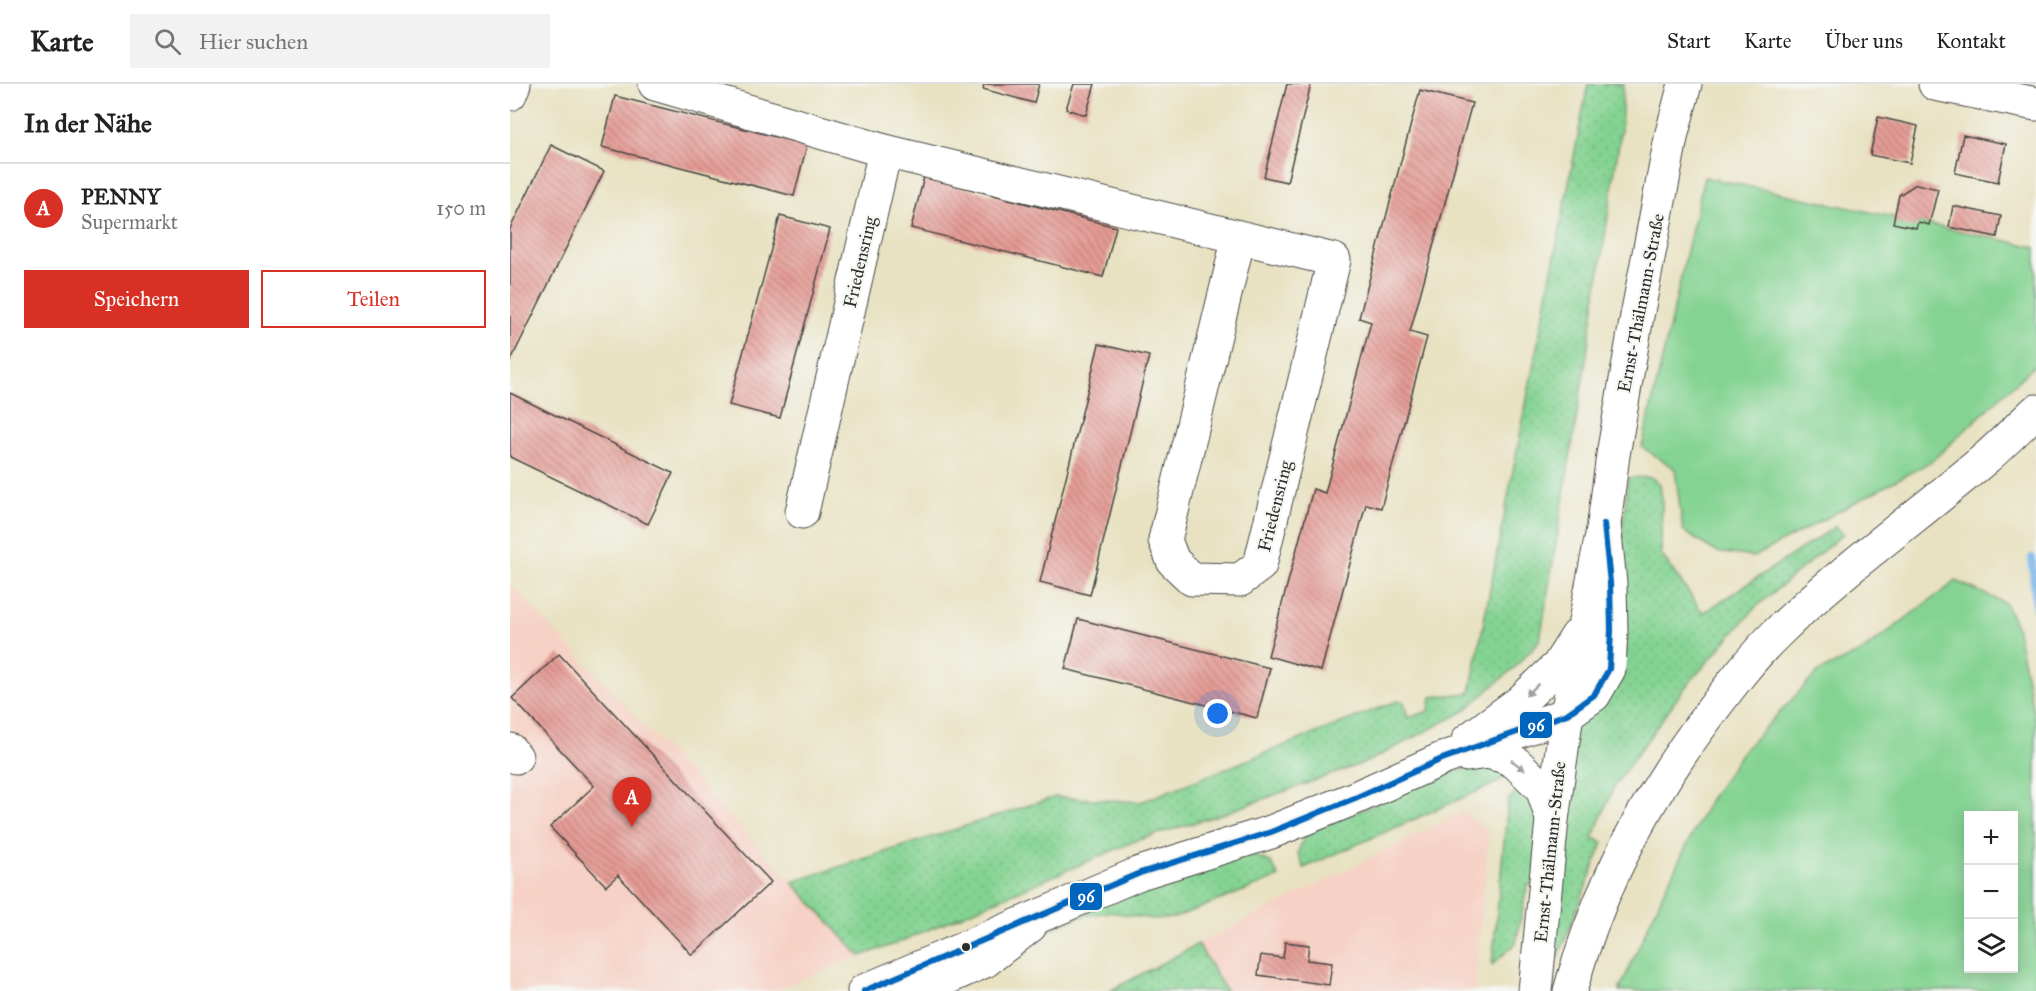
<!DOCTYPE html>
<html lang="de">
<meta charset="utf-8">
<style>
body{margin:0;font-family:"IM FELL Great Primer",serif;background:#f2f2f2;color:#222}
.controls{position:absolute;right:18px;bottom:18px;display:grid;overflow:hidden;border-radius:0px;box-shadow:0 3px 15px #0003}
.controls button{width:54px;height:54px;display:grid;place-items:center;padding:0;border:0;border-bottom:2px solid #e0e0e0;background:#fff;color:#222;font:30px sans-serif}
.you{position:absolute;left:708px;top:630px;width:21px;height:21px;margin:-15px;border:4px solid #fff;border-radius:50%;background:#1a73e8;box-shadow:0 0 0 9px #1a73e833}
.badge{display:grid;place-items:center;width:39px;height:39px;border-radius:50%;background:#d93025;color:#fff;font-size:20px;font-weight:700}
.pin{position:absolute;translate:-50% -50px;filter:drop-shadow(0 2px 3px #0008)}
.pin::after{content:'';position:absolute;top:32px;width:21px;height:18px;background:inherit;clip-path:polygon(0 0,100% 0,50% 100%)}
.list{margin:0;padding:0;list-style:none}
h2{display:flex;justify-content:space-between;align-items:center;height:78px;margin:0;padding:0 24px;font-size:26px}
h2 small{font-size:20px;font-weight:400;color:#767676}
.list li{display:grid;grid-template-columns:39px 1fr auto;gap:18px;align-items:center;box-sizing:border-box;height:90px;padding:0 24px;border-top:2px solid #e0e0e0}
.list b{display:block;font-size:22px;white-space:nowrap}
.list p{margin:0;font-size:20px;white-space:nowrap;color:#767676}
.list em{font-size:20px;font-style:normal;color:#767676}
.actions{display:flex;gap:12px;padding:18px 24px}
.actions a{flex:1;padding:14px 0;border:2px solid #d93025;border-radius:0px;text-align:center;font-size:21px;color:#d93025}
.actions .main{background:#d93025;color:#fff}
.icon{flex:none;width:33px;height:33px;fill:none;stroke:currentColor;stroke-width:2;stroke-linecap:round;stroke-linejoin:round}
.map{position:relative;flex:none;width:1526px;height:907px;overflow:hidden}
header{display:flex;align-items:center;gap:36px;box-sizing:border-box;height:84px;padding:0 30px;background:#fff;border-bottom:2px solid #e0e0e0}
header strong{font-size:28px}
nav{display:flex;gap:33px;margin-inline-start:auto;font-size:21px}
.search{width:420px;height:54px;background:#f2f2f2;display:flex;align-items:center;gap:15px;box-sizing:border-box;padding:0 21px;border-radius:0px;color:#767676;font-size:22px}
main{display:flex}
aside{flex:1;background:#fff}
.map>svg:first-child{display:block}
.built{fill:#f6d1c5}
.grass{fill:url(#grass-dots);stroke:#587f5e;stroke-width:1.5}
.garden{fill:#84d392;stroke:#587f5e;stroke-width:1.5;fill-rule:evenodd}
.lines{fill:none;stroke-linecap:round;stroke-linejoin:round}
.stream{stroke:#79b5eb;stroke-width:8}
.building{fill:url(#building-back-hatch)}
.minor-casing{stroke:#474642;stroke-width:35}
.major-casing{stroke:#474642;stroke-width:35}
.minor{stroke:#fff;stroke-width:33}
.major{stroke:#fff;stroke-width:33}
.bus-1-casing{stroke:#f6f6f2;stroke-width:10}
.bus-1{stroke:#0065bd;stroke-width:6}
.oneway{fill:#a0a0a0}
.bus-dot{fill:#2b2b2b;stroke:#f6f6f2;stroke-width:2}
.labels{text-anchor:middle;stroke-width:4.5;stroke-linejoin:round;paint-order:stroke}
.street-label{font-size:18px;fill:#2b2b2b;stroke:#f6f6f2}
.line-badge{stroke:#f6f6f2;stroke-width:2}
.badge-label{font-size:16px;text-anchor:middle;font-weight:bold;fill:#fff}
</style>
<header>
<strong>Karte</strong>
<div class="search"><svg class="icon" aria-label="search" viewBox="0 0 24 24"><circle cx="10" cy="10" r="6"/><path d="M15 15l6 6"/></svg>Hier suchen</div>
<nav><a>Start</a><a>Karte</a><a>Über uns</a><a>Kontakt</a></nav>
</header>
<main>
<aside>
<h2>In der Nähe<small></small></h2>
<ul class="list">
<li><span class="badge">A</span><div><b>PENNY</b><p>Supermarkt</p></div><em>150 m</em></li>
</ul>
<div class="actions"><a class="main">Speichern</a><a>Teilen</a></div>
</aside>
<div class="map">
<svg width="1526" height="907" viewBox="0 0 1526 907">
<defs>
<pattern id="grass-dots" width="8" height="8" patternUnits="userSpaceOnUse" patternTransform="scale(1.5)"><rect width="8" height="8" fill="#84d392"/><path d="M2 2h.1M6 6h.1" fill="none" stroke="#72b57e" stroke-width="1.8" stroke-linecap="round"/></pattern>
<pattern id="building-back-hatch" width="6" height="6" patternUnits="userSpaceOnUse" patternTransform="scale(1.5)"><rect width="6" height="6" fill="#e59b95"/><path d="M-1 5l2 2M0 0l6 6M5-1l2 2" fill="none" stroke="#ba7f7a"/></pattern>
</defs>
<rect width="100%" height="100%" fill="#f6f6f2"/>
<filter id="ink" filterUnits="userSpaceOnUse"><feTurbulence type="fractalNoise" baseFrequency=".0167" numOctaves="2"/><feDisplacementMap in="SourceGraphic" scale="12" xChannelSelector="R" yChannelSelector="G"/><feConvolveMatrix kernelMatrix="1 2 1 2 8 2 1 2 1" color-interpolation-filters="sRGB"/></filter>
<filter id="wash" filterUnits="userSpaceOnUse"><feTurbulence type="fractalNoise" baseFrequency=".008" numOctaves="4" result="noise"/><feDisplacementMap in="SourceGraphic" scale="24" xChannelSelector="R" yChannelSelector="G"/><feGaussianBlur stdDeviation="1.35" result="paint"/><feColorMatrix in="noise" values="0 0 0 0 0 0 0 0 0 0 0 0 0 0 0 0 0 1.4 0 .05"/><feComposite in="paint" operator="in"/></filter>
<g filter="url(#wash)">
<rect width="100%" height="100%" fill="#e8e2c2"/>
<g class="built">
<polygon points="0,500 282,798 350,872 263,907 0,907"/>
<polygon points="952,728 979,747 965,907 716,907 688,860"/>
</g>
<g class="grass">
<polygon points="1078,0 1113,0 1111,46 1074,289 1030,556 1004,584 953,628 859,677 712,730 625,757 385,860 350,872 282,798 545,713 631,718 887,617 894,618 898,634 919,627 921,613 960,609"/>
<polygon points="1140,393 1150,400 1152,415 1151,470 1193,529 1325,443 1333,450 1246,523 1173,606 1105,701 1083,753 1093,759 1048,874 1037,872 1065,640 1109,480 1118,394"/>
<polygon points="967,683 986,684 998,691 986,699 794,784 788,769 792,757 798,749 940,688"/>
<polygon points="1015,700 1027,712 1028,795 1017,803 1006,859 982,881 998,716"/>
<polygon points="738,770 761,778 769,793 664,834 642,835 601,828 571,832 556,837 536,848 482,886 526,850 586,821"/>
<polygon points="688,860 716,907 600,907"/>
</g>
<g class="garden">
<polygon points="1194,93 1526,163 1526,280 1422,377 1244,473 1206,468 1173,447 1165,385 1132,363"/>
<path d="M1446,497L1495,519L1506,542L1526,641V907H1109L1152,811L1199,717L1233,667L1308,588L1352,567ZM1458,732H1504V884H1458Z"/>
</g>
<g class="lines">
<polyline class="stream" points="1522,474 1526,526"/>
</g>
<g id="blocks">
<g class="building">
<polygon points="474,0 529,0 524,19 473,5"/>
<polygon points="564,0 585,0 576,31 556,25"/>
<polygon points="777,0 801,0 777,98 754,93"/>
<polygon points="910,6 962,19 900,248 917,253 871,424 856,420 811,587 758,572 803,405 815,409 861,238 849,234"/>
<polygon points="105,12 297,61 284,112 92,63"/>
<polygon points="1368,33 1408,42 1400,79 1360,71"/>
<polygon points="1453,51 1496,60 1488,98 1445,89"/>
<polygon points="41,61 94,87 0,278 0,145"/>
<polygon points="414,93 606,143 593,193 401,144"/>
<polygon points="1406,100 1428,105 1419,141 1408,138 1406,144 1383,139 1389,111"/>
<polygon points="1443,122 1491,132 1487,153 1439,143"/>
<polygon points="270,132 320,145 270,334 219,321"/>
<polygon points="589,260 639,272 580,511 530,498"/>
<polygon points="0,309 163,389 138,440 0,373"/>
<polygon points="568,535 760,584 747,634 555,585"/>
<polygon points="49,570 261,798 182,871 108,791 96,802 40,743 84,702 2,614"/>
<polygon points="775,858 799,861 797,876 822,879 819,901 748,891 751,871 773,874"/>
</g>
</g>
</g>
<g filter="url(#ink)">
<use href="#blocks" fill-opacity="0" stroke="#474642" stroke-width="1.5"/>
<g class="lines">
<g class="minor-casing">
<g id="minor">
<polyline points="145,0 375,67 824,176 750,481 730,496 682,495 663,477 655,456 729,153"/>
<polyline points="0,10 4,0"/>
<polyline points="292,428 375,67"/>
<polyline points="0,666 6,673"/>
<polyline points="402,907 412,905 475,877 520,842"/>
</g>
</g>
<g class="major-casing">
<g id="major">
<polyline points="1425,0 1526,20"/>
<polyline points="958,656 1011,617 1048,582 1067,552"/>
<polyline points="957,671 977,668 996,673 1006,679 1032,704 1042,734"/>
<polyline points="354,907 630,789 761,748 845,714 932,675 1057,630 1084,611 1099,585 1101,547 1100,499 1094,440"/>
<polyline points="1025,907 1042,736 1057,630 1094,440 1103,371 1127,232 1162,49 1175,0"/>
<path d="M1060,907C1088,805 1136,713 1200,629C1221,601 1242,573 1267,549C1332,485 1407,433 1476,374C1493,359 1509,343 1526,327"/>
</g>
</g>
<use href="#minor" class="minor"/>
<use href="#major" class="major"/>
<g class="bus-1-casing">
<polyline id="bus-1" points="354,907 630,789 761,748 845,714 932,675 1057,630 1084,611 1099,585 1101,547 1100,499 1094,440"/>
</g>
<use href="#bus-1" class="bus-1"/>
</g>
<defs><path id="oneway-solid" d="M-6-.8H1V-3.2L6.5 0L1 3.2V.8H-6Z" transform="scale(1.5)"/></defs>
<g class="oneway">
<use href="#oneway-solid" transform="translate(1022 606) rotate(137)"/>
<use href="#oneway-solid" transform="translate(1008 681) rotate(36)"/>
</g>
</g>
<circle class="bus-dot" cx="456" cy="863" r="5"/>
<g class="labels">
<g class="street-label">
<text transform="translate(350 178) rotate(-77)" y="6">Friedensring</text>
<text transform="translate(1131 219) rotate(-79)" y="6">Ernst-Thälmann-Straße</text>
<text transform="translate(765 422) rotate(-76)" y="6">Friedensring</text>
<text transform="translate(1040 768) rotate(-84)" y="6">Ernst-Thälmann-Straße</text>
</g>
</g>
<g class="line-badge">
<rect x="1009" y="627" width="34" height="28" rx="6" fill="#0065bd"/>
<rect x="559" y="798" width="34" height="29" rx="6" fill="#0065bd"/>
</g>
<g class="badge-label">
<text x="1026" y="647">96</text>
<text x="576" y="818">96</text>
</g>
</svg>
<div class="controls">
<button>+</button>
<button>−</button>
<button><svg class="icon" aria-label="layers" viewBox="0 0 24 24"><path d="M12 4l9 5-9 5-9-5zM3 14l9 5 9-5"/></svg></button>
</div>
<div class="you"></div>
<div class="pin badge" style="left:122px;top:743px">A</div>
</div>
</main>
